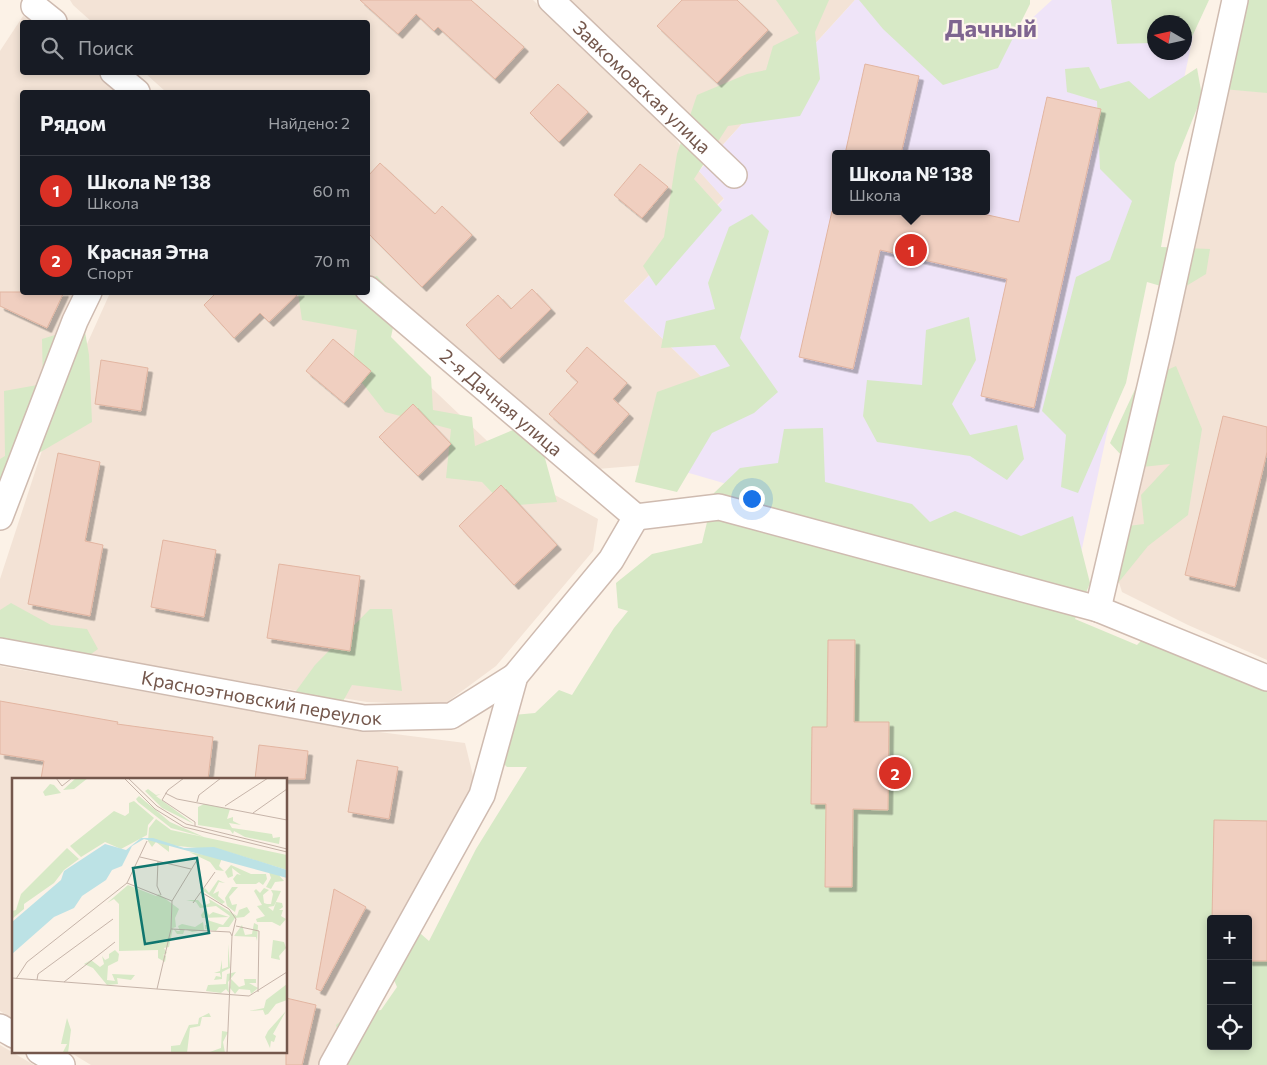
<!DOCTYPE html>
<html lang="ru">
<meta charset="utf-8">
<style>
body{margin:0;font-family:Commissioner,sans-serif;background:#20242c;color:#f1f3f6}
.controls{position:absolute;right:15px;bottom:15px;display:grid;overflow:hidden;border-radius:5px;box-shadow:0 2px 8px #0003}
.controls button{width:45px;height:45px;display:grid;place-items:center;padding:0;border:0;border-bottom:1px solid #363941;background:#171b24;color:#f1f3f6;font:25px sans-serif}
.compass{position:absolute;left:1147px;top:15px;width:45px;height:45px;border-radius:50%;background:#171b24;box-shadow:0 2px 8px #0003;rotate:279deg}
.you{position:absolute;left:751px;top:498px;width:18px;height:18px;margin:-12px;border:4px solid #fff;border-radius:50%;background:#1a73e8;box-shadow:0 0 0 8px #1a73e833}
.badge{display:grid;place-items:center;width:32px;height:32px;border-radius:50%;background:#d93025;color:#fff;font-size:16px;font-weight:700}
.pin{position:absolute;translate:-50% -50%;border:2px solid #fff;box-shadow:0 1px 5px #0006}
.popup{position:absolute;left:832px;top:150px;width:158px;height:65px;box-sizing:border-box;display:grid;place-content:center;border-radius:5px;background:#171b24;filter:drop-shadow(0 1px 4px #0005);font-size:16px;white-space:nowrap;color:#9ea1a6}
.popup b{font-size:19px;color:#f1f3f6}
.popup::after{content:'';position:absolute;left:50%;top:100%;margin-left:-10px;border:10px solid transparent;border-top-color:#171b24}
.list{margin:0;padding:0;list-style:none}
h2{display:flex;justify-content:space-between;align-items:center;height:65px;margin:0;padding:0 20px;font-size:21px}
h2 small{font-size:16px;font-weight:400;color:#9ea1a6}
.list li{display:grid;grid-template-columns:32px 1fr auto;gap:15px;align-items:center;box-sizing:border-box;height:70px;padding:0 20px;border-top:1px solid #363941}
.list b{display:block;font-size:19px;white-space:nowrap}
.list p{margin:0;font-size:16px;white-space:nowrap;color:#9ea1a6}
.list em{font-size:16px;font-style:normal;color:#9ea1a6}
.icon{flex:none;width:28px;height:28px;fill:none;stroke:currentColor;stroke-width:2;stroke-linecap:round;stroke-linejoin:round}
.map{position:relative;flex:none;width:1267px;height:1065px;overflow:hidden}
.search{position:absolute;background:#171b24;box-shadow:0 2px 8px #0003;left:20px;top:20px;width:350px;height:55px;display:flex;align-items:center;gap:12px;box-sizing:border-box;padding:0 18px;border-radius:5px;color:#9ea1a6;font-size:19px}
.panel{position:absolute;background:#171b24;box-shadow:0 2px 8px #0003;left:20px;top:90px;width:350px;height:205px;border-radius:5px}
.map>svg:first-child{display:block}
.residential{fill:#f3e3d6}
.education{fill:#efe4f8;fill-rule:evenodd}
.green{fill:#d7e9c6;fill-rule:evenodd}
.building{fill:#f0cfc0;stroke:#e2b5a1;filter:url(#shadow)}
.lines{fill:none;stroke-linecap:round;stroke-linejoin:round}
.minor-casing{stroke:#cfbbb0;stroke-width:28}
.minor{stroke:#fff;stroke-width:25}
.labels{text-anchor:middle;stroke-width:4.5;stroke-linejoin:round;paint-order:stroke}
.street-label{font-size:19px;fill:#74574c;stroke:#fef6ed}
.district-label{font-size:24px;font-weight:bold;fill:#7e6490;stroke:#fef6ed}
.inset-road{fill:none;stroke:#c6b4a9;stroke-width:1}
.view{fill:#0f766e;fill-opacity:0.15;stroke:#0f766e;stroke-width:2.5}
.inset-edge{fill:none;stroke:#74574c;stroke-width:2.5}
</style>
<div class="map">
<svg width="1267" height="1065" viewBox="0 0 1267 1065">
<defs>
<filter id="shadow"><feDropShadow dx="4.5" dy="4.5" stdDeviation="0" flood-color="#0004"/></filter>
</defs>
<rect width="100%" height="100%" fill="#fcf2e7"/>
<g class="residential">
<polygon points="70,0 533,0 669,130 699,171 724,198 624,301 720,395 658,464 585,470 368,282 368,92 166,92 145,73 368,72 368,22 92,22 73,5"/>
<polygon points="569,0 855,0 719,149"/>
<polygon points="1247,0 1267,0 1267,660 1188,625 1122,592 1116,573 1121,546 1178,325"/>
<polygon points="23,16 32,22 22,22 22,72 100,73 127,92 22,92 22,292 78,293 0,477 0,51"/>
<polygon points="110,293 332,293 528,480 598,519 593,551 496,666 443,705 367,702 3,643 0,640 0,579 50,426"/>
<polygon points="0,666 348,728 465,743 475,784 321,1065 91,1065 68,1051 286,1051 286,779 14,779 14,1019 0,1011"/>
<polygon points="0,1045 34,1065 0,1065"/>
</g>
<path class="education" d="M855,0H910L979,67L1052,0H1201L1074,585L658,464L720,395L624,301L724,199L699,171ZM1154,22H1184V52H1154ZM836,154H986V211H836Z"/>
<g class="green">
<polygon points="776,0 829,0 815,32 820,79 800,116 728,126 694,179 722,210 656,286 643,266 664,237 677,154 697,95 747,74 766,70 773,46 799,33"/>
<polygon points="859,0 1030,0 1030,4 998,68 943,85 883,29"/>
<polygon points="1111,0 1209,0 1185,52 1184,22 1154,22 1154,47 1152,43 1117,44"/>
<polygon points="1227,0 1267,0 1267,93 1223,89"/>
<polygon points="1089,67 1100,89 1129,81 1149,99 1197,68 1202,96 1175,163 1161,247 1210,249 1206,274 1178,291 1147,282 1126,383 1078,493 1061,487 1066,435 1042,411 1076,277 1110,260 1132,201 1100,169 1097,101 1067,92 1065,69"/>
<polygon points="752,214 769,231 740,338 778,392 754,413 712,433 677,492 635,482 657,392 730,366 715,345 661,348 666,321 715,309 708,283 729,227"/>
<polygon points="377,276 399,300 391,337 431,377 433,410 472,417 475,446 513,430 543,451 557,502 505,506 482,482 446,478 451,429 385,412 352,370 357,330 302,320 298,293 368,292 368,279"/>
<polygon points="969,317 976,360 952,404 970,435 1017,425 1024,459 1007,480 970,456 877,442 863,416 867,380 922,385 926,330"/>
<polygon points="84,326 89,355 92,422 32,457 0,498 0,459 5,456 4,391 43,384 42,339"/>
<polygon points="1176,366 1202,429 1188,515 1148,546 1114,588 1096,579 1103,529 1144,524 1141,495 1170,464 1133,468 1110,443 1138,383"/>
<path d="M823,428L825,482L912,504L930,522L955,511L1021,536L1073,516L1090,583L1075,619L1137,645L1160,621L1267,669V1065H344L336,1025L350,1014L381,1010L397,987L384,956L390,943L421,934L429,941L476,849L527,767H507L486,746L491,717L535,713L559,690L572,695L614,628L628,611L618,608L616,583L652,554L702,543L714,493L740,468L778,463L784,429ZM1211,919H1248V1046H1211Z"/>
<polygon points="11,603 51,625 87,629 98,649 61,676 0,663 0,610"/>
<polygon points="370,609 392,609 402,691 352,685 330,725 295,716 291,698 315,665"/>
</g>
<g class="building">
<polygon points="360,0 471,0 524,47 495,79 438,27 434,31 416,14 398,34"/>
<polygon points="682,0 737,0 768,30 717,83 657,26"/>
<polygon points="865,64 919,76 901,154 845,154"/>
<polygon points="558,84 588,112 559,142 530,113"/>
<polygon points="1047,97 1101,109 1034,408 981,396 1007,279 880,250 853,369 799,357 832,211 970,211 1019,222"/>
<polygon points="380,163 435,214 442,206 472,235 422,287 368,233 368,176"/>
<polygon points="640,164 668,187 642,218 614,195"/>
<polygon points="532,289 551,309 499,359 466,325 498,295 511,309"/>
<polygon points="0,292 64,292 47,328 0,306"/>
<polygon points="217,292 300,292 269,322 260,313 234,338 204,305"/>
<polygon points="333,339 371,371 344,403 306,371"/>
<polygon points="587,347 627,383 613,399 629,414 594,454 549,414 578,382 566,371"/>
<polygon points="101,360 148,368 141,411 95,404"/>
<polygon points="413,404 451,444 418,476 379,437"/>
<polygon points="1223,416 1267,427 1267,452 1235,587 1185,575"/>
<polygon points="58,453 100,462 85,541 103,545 90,616 28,604"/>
<polygon points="501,485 557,545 514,585 459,526"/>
<polygon points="163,540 216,550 204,617 151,607"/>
<polygon points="279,564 360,576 350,651 267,638"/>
<polygon points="828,640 855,640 854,722 889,722 888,810 853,809 852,887 825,887 826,804 811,804 812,727 827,727"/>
<polygon points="0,701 118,722 117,724 213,737 208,779 41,779 44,761 0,754"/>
<polygon points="259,745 308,751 305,779 255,779"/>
<polygon points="357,760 398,767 389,819 348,812"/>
<polygon points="1214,820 1267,821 1267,961 1248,961 1248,919 1212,919"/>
<polygon points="334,889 366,907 321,991 316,989"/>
<polygon points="286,998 316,1005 302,1065 286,1065"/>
</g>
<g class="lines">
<g class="minor-casing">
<g id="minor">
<path id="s1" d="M551,0L734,175"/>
<polyline points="34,6 54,22"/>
<polyline points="113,72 137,92"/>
<path id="s2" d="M368,289L636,517"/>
<polyline points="0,517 75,321 89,292"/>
<polyline points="636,517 719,507 1098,609 1267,678"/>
<polyline points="1098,609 1161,340 1235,0"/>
<path id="s3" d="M0,651L364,718L451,716L515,676"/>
<polyline points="0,1027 14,1035"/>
<polyline points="39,1051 62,1065"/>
<polyline points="332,1065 482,795 515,676 611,560 636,517"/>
</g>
</g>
<use href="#minor" class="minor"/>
</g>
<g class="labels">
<g class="street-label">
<text dy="7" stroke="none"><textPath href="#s1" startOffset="126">Завкомовская улица</textPath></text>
<text dy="7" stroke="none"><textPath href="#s2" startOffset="175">2-я Дачная улица</textPath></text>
<text dy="7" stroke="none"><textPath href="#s3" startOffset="266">Красноэтновский переулок</textPath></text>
</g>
<g class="district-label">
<text x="991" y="37">Дачный</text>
</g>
</g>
<g transform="translate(12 778)">
<rect width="275" height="275" fill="#fcf2e7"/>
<path d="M64,0H76L62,11L51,12ZM38,6L42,7L49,15L33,18L31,14ZM136,11L144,17L149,16L144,18L182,46L150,30L133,13ZM127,18L158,44L192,59L159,50L126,24L124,21ZM122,23L142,40L136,47L135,57L109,71L93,64L69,79L58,68L102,33L113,38L117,35V25ZM192,26L218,31L215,41L221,39V43L229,47L217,45L220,50L260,56L261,60L268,59L267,66L233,59L222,53L221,56L218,52L186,47V29ZM144,41L159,52L275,77V92L213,73L157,67V74L144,64L140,69L136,63L137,50ZM55,70L67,81L52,92L42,105L12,126V131L0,141V133L4,132L9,116ZM177,74L210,80L207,88L212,93L204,92L198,84ZM219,87L239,96H254L255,101L251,107L247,104L250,102L244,106H224L221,101L225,96L229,97L220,90L221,98L216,100L213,94ZM257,94L265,95L272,103L263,104L259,111L254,109L259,100ZM206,102L213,105L207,104L201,116L207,113L206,118L213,124L210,126L190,112L193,110L197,115ZM116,107L144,118L147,116L167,131L163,140L164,149L161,150L165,153H168L166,148L170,146L183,149L191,144L192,152L180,154L173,151L171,156H165L161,150L157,169L152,170L155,175L151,177L154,178L153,184L146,180V172L107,173V126L102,121L95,125ZM220,109H226L217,119L220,127L225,126L223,134L215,128L213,120ZM252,110L257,112L251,117L252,125L255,126H259L261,116L259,112L269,113L262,128L256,129L261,133L264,124L270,125L271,129L267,132H271L269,138L274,141L268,148L260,144H245L244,141L253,138L245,128L250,127L242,113L244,111L248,115ZM197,121L225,138L227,132L235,129L238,134L232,139L223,140L217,149H207L204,153L193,151V147H196L195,142L211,147L218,138L204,128L188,130L184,124L174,122H186L191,128L198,125ZM194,130L197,137L201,134L217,139L190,140L189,137ZM242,145L246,147L245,163L244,159L222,158L230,147L233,157L240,156ZM261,162L272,164L274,170L267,178L268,182L259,180ZM216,166L218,190L210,194V201L202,202L204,198L209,199L208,195H202L208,193L210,182V191L216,189ZM103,172L107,176L106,183L96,188L95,202L103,203L100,196L123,197L119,202L105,200L106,206L95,207L81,190L72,186L79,182L88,189L92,186L90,178L93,182L97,180V176ZM224,194L216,204L217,215L214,211L209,215L194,213L196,207L214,206L215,196ZM219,201L227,209L233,207L232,201H244V205H237L246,210L239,216L238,212L227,211L223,216L218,210ZM275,206V222L264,226L256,236L253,237L251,232L237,233L252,230L254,222ZM274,233L261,256L264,258L262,264L259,263L258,270L253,259L256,253ZM197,235L199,239H190L188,248L178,250L175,275H159V268L168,267L177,247L186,246L187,240ZM55,240L59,252L56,275L51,274L55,266H49ZM210,253L216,254L211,264L213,275H195L209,270Z" fill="#d7e9c6"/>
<path d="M129,60H141L172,70L202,69L275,92V100L132,61L120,68L110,88L100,92L94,102L70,118L62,130L42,139L0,176V144L49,102L52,93L93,66L114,72Z" fill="#bce2e5"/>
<path class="inset-road" d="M44,0L50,8L60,0M112,0L143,31L172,49L275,74M116,0L145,28L174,46L275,71M172,0L156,12L150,22L183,44V48M153,15L165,21L275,42M185,24L187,17L209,0M213,28L256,0M241,35L275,11M128,79L179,91M146,83L145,108L149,117M115,105L160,123M189,114L217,131L224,141L220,158L215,275M160,123L185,82M181,125L203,94M224,148L247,153L246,214M159,151L218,154L220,158M0,200L237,218L275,194M4,201L15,184L115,105L135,63M25,202L26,196L101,141M52,204L103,164M145,211L159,151L160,123"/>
<path class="view" d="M185,80L197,155L133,166L121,90Z"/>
<rect width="275" height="275" class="inset-edge"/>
</g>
</svg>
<div class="controls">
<button>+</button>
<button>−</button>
<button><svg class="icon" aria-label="locate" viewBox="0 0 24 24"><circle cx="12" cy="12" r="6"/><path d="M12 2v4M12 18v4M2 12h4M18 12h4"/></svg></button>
</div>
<svg class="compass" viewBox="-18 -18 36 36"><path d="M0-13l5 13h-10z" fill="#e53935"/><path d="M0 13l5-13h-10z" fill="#9ea1a6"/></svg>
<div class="you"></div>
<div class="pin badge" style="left:911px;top:250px">1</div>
<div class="popup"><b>Школа № 138</b>Школа</div>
<div class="pin badge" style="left:895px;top:773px">2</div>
<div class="search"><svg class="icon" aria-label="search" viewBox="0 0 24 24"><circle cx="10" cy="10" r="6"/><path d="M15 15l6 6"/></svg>Поиск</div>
<section class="panel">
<h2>Рядом<small>Найдено: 2</small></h2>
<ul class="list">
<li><span class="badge">1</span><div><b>Школа № 138</b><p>Школа</p></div><em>60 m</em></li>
<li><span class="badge">2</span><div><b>Красная Этна</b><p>Спорт</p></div><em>70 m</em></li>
</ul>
</section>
</div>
